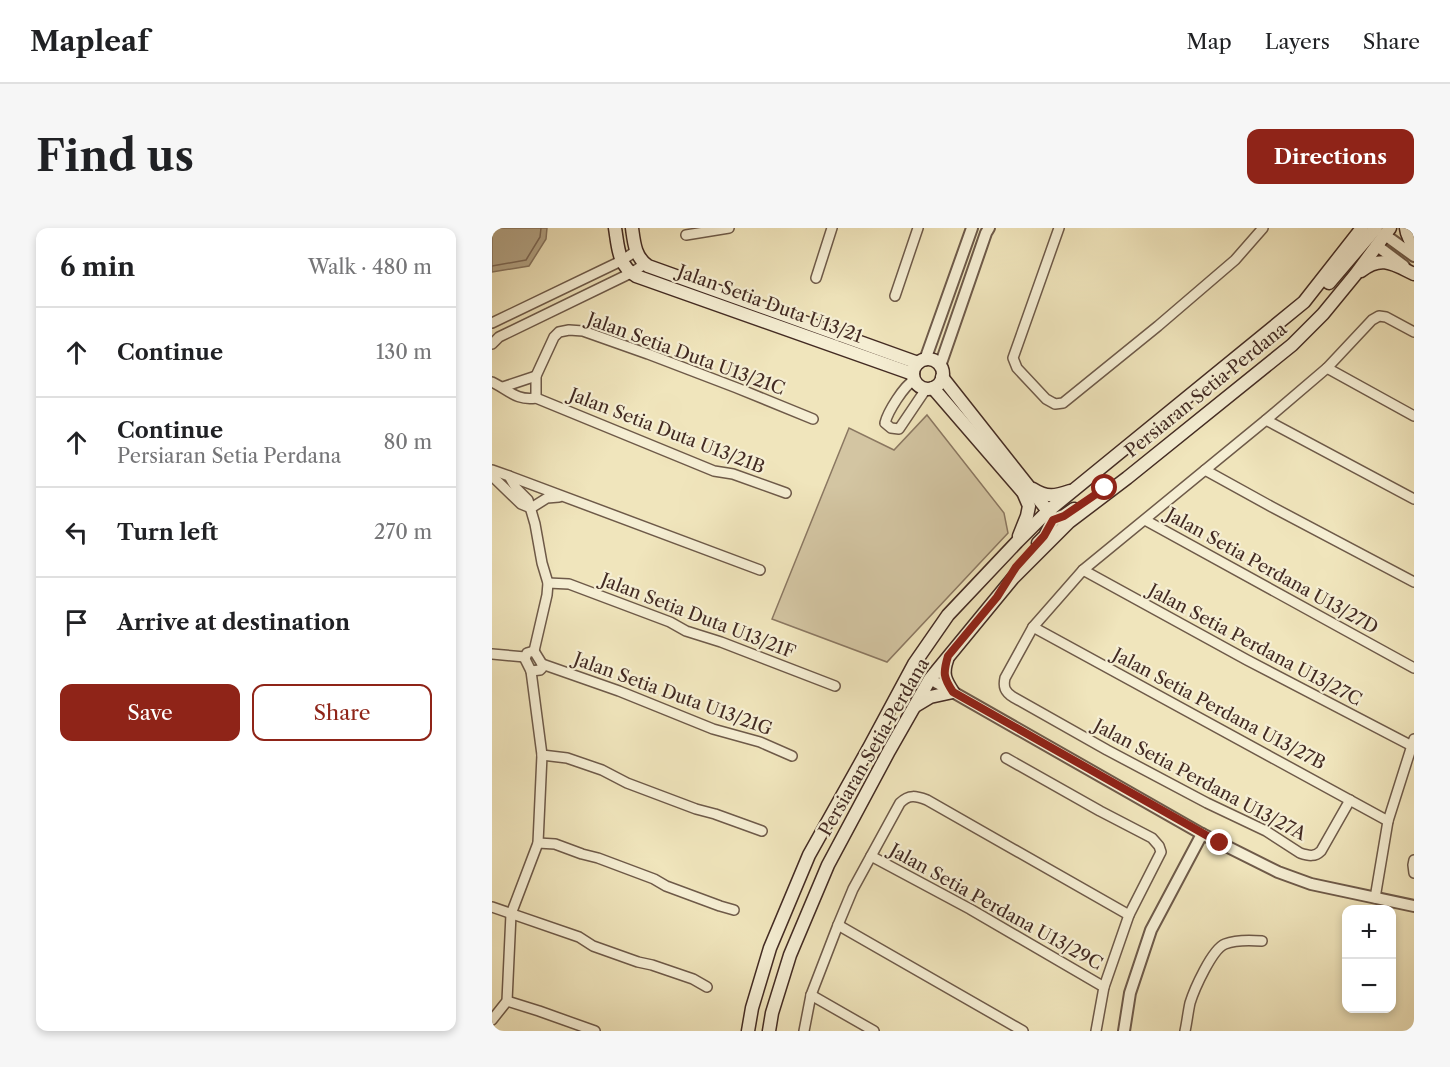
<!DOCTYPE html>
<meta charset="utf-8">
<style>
body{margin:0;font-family:"Libre Caslon Text",serif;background:#f6f6f6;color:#202124}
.controls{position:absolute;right:18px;bottom:18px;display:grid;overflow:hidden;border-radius:12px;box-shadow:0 3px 9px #0003}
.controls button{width:54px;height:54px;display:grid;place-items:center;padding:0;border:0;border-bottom:2px solid #e0e0e0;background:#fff;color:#202124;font:30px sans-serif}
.stop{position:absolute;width:18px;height:18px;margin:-14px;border:4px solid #8f2418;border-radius:50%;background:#fff}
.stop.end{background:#8f2418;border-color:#fff;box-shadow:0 2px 6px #0008}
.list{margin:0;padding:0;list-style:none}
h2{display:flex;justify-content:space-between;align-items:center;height:78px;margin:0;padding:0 24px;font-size:26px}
h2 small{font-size:20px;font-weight:400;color:#757577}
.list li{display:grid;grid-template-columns:39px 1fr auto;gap:18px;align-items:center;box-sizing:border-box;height:90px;padding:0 24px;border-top:2px solid #e0e0e0}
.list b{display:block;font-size:22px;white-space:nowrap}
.list p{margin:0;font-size:20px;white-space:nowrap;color:#757577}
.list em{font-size:20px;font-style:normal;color:#757577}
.actions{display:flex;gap:12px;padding:18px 24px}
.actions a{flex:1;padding:14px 0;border:2px solid #8f2418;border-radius:12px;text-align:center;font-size:21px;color:#8f2418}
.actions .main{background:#8f2418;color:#fff}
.icon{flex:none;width:33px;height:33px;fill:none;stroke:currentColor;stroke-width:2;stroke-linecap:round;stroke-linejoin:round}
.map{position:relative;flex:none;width:922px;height:803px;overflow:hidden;border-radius:12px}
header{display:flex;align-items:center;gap:36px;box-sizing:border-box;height:84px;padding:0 30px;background:#fff;border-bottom:2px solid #e0e0e0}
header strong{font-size:28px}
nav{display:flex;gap:33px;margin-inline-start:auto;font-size:21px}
.intro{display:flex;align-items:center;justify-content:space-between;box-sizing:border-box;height:144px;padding:0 36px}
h1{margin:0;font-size:42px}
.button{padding:15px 27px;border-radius:12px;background:#8f2418;color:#fff;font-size:21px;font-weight:700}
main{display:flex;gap:36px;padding:0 36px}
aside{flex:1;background:#fff;border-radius:12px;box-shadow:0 3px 9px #0003}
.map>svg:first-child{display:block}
.green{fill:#d3c5a2;stroke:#8b7862;stroke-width:1.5}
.water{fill:#b5a688;stroke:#877560;stroke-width:1.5}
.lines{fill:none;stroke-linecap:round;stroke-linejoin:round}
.shore{stroke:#7c6856;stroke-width:1.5}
.minor-casing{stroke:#6e5a49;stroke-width:12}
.tertiary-casing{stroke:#6e5a49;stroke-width:14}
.secondary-casing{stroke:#432b23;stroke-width:15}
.minor{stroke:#f5eed3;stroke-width:9}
.tertiary{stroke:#f5eed3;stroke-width:10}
.secondary{stroke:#f5eed3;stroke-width:12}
.route{stroke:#8f2418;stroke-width:8}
.labels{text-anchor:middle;stroke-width:4.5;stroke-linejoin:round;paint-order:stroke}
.street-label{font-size:18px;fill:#432b23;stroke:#f5eed3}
</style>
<header>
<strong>Mapleaf</strong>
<nav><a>Map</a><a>Layers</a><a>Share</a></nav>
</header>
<div class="intro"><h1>Find us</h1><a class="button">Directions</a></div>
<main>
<aside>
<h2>6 min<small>Walk · 480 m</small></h2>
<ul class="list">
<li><svg class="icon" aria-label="ahead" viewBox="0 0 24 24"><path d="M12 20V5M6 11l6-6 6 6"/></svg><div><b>Continue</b></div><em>130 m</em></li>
<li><svg class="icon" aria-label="ahead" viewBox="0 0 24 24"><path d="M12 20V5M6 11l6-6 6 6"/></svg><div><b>Continue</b><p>Persiaran Setia Perdana</p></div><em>80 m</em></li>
<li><svg class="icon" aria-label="left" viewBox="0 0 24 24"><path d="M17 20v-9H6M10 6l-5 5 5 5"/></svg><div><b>Turn left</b></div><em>270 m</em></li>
<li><svg class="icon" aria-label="arrive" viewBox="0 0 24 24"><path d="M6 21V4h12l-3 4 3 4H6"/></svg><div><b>Arrive at destination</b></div></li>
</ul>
<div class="actions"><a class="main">Save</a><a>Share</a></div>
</aside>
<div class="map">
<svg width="922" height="803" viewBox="0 0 922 803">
<rect width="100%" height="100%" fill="#f0e5bc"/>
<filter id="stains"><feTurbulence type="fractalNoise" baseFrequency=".00333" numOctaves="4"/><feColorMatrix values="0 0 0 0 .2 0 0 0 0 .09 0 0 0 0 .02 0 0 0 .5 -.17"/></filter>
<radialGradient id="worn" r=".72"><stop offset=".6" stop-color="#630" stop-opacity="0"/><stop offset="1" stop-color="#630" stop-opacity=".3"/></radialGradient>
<polygon class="green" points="435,187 512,285 516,305 395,434 280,391 357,200 402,222"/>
<polygon class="water" points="0,0 55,0 54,11 37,38 0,44"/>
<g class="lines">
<polyline class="shore" points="0,38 34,32 48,9 49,0"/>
<g class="minor-casing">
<g id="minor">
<polyline points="567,0 521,130 525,140 554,171 563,176 571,175 666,98 743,32 771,0"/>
<polyline points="194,7 237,0"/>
<polyline points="324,50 340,0"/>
<polyline points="403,68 426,0"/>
<polyline points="0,95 129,33 144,23"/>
<polyline points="0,116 7,109 139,45 153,36"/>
<polyline points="835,140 922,188"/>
<path d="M422,152C412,158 396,183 393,195L399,200L407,201L434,161"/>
<path d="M0,154C17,162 24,173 44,170L222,243L241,246L294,265"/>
<polyline points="11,159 44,148"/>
<polyline points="44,170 44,148 62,109 67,104 77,102 91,103 156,126 245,160 321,191"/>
<polyline points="774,192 922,271"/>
<polyline points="0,242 17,248 24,260 36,272 43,296 50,335 56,355 55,367 42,423"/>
<polyline points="713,242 780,279 922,354"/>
<polyline points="0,248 29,276 39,280"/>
<polyline points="17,248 268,342"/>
<polyline points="39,280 55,270 67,269"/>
<polyline points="653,292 922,440"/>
<polyline points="591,342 755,432 920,518"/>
<polyline points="56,355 77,356 178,394 194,403 229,414 343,458"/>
<polyline points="541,399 896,593"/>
<polygon points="42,423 50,436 50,440 48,442 39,443 33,431 35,425"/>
<polyline points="0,426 33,429"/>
<polyline points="50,436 127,463 221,501 268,514 300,528"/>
<polyline points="50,527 75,530 110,542 135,555 204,581 223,586 270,603"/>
<polyline points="514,530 608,583 660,610 667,618 669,624 637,687 612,759 604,803"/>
<path d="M858,572L829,623C823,629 817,628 808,625L774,603L715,575L615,522L521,469C513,464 511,459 513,450L541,399L591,342L774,192L835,140L880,92L887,88L894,89L922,104"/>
<polyline points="46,615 63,616 90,626 106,630 162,651 174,658 228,678 242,682"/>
<polyline points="379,628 478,681 612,759"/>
<polyline points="922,632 921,637 922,645"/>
<polyline points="883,670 896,593 922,511"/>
<polyline points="0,679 87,709 101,718 146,734 160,737 201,751 215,759"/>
<polyline points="346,697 531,803"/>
<polyline points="319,767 382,803"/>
<polyline points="15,773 47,783 103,803"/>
<polyline points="0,792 15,773 19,686 46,615 50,527 39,443"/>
<path d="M312,803L319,767L346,697L361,661L408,575C417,566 424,568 435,572L637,687"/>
<path d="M693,803C695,794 696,784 698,775C702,762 720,721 733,716C743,712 758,712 770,713"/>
</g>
</g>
<g class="tertiary-casing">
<g id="tertiary">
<polyline points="893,7 922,28"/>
<polyline points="884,17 912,38"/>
<polyline points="433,132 480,0"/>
<polyline points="448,138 494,5 497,0"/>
<polyline points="438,451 710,606 786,644 819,656 922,678"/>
<polyline points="632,803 638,765 659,702 710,606"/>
</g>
</g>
<g class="secondary-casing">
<g id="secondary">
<path d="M123,0C126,18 126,38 144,48L421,146"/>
<path d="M140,0C142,15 143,29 156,38L426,135"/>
<polyline points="914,0 915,5 922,22"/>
<path d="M869,43C890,27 901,36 922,46"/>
<polyline points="837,55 884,0"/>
<circle cx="436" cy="146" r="15"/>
<polyline points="450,149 556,283 560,290"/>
<polyline points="441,160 530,263"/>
<path d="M541,261C555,270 563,268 578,263"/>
<polyline points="527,308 535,288 537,278 531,264"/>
<polyline points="546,315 553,308 561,292 572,288 582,281"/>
<path d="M423,478L438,469L461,464C453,452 450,446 455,432"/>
<polyline points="256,803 260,780 278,720 317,627 378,518 422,436 456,387 525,314 556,283 812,74 870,0"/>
<polyline points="277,803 280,785 298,727 336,637 397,523 438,451 521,350 577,294 635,250 800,117 831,86 863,47 898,0"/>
</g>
</g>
<use href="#minor" class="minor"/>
<use href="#tertiary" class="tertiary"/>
<use href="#secondary" class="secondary"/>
</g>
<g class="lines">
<path class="route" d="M613,260L572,288L561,292L552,308L524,339L505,369L456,428C451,445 451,449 461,464L728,615"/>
</g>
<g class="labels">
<g class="street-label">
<text transform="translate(278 76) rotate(20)" y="6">Jalan Setia Duta U13/21</text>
<text transform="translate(194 126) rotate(20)" y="6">Jalan Setia Duta U13/21C</text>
<text transform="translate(714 162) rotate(-39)" y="6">Persiaran Setia Perdana</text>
<text transform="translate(175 203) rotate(21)" y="6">Jalan Setia Duta U13/21B</text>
<text transform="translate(780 343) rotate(29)" y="6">Jalan Setia Perdana U13/27D</text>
<text transform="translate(206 388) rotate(21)" y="6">Jalan Setia Duta U13/21F</text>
<text transform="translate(763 417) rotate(28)" y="6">Jalan Setia Perdana U13/27C</text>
<text transform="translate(181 466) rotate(20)" y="6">Jalan Setia Duta U13/21G</text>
<text transform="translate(727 481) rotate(28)" y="6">Jalan Setia Perdana U13/27B</text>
<text transform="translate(382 519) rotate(-60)" y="6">Persiaran Setia Perdana</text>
<text transform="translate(708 552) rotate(28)" y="6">Jalan Setia Perdana U13/27A</text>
<text transform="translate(504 679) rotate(29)" y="6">Jalan Setia Perdana U13/29C</text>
</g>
</g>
<rect width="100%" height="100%" filter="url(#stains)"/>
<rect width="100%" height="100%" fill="url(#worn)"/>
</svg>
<div class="controls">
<button>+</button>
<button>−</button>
</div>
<div class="stop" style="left:613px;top:260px"></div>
<div class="stop end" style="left:728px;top:615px"></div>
</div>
</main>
